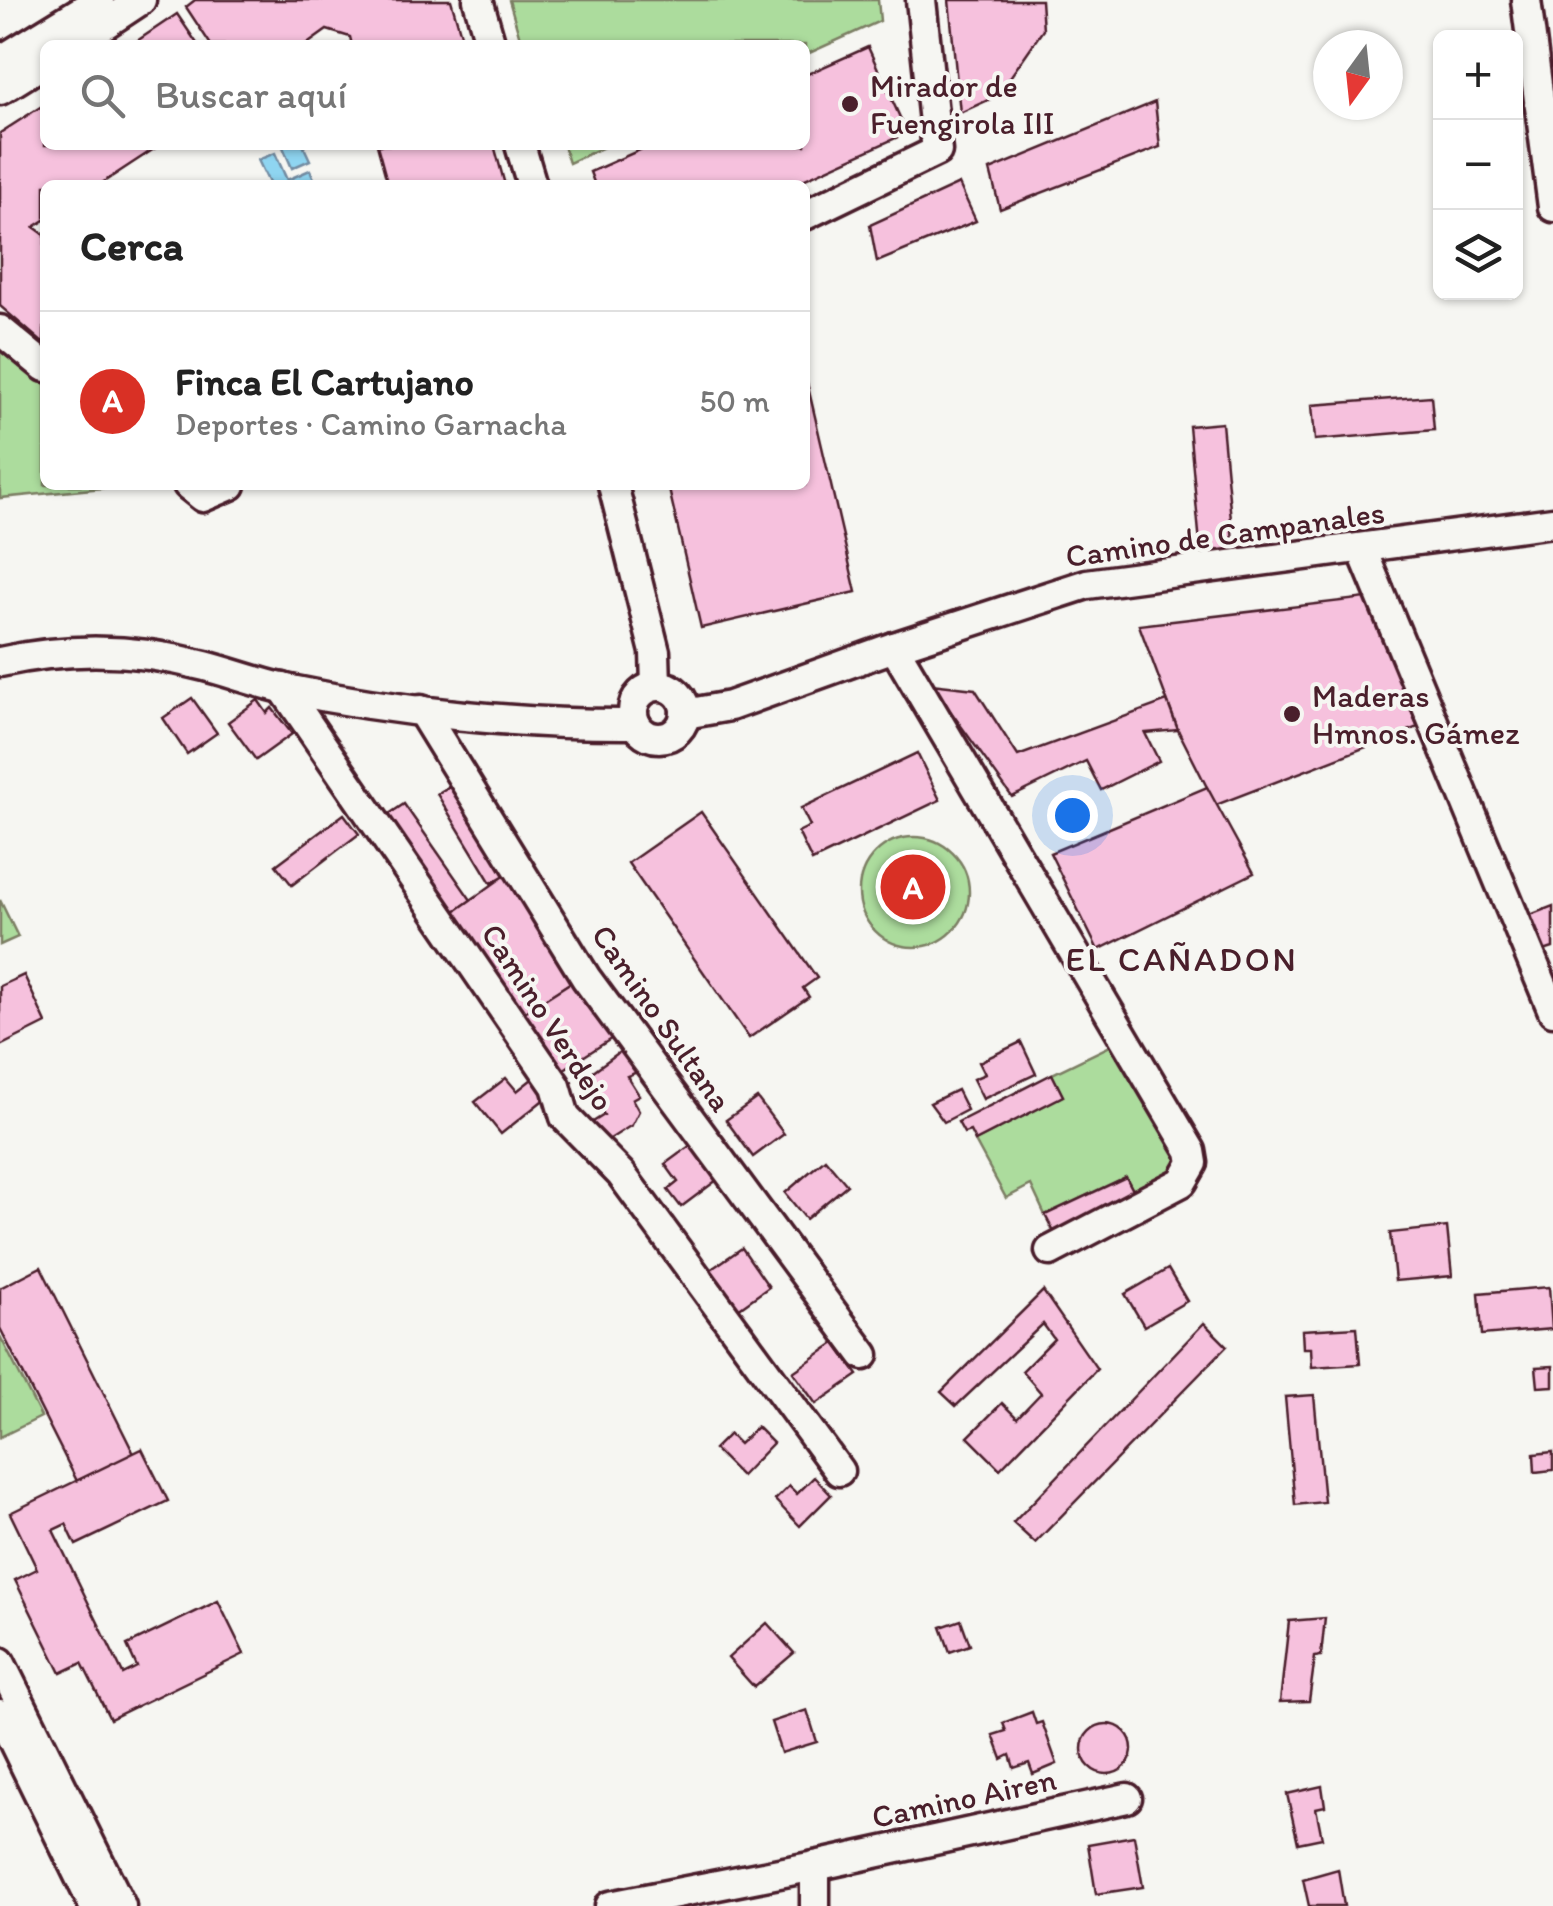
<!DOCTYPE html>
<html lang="es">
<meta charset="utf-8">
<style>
body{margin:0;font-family:Itim,sans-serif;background:#f2f2f2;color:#222}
.controls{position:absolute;right:30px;top:30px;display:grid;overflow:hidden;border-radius:15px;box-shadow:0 2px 8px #0004}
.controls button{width:90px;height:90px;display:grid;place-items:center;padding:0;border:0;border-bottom:2px solid #e0e0e0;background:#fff;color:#222;font:50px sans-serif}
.compass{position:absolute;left:1313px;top:30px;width:90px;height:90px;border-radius:50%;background:#fff;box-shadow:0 2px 8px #0004;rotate:195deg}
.you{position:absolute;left:1072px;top:815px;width:35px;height:35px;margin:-25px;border:8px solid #fff;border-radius:50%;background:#1a73e8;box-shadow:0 0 0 15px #1a73e833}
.badge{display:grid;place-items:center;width:65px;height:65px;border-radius:50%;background:#d93025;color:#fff;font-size:32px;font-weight:700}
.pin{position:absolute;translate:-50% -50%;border:5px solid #fff;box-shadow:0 2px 10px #0006}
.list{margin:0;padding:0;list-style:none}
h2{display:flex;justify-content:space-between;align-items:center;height:130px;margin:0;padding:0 40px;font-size:42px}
h2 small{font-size:32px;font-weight:400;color:#767676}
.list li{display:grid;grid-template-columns:65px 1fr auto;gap:30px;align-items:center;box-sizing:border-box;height:180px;padding:0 40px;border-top:2px solid #e0e0e0}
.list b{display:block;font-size:38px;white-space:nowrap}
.list p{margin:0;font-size:32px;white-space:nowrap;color:#767676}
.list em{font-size:32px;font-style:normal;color:#767676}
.icon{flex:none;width:55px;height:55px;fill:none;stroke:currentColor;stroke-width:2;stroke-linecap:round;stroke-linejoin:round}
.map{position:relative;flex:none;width:1553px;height:1906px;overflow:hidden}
.search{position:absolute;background:#fff;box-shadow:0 2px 8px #0004;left:40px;top:40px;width:770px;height:110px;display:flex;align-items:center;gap:25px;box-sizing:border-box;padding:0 35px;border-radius:15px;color:#767676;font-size:38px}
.panel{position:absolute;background:#fff;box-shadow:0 2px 8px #0004;left:40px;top:180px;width:770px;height:310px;border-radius:15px}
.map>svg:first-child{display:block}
.green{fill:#acdc9d;stroke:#7b7e64;stroke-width:2.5}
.water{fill:#8fd5f1;stroke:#738ca2;stroke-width:2.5}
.building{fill:#f6c1dd;stroke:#4a1f2b;stroke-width:2.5}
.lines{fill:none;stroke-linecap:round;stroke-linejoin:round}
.minor-casing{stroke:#4a1f2b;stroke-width:35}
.minor{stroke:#f6f6f2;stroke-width:28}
.poi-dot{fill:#4a1f2b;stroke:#f6f6f2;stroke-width:4}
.labels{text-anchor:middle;stroke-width:8;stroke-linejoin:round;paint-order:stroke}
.poi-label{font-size:32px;fill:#4a1f2b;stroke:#f6f6f2;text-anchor:start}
.street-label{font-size:32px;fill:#4a1f2b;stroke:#f6f6f2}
.neighbourhood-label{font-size:35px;letter-spacing:2.5px;fill:#4a1f2b;stroke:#f6f6f2}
</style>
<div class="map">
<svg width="1553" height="1906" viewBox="0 0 1553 1906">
<rect width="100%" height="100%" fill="#f6f6f2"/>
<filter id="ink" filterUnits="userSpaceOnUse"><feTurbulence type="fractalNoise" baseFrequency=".01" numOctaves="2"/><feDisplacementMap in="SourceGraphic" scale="20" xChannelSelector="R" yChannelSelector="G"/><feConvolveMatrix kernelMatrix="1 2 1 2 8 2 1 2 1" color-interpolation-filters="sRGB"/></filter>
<g filter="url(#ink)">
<g class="green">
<polygon points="509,0 878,0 880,21 805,55 805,45 522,45"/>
<polygon points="563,145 608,145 569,163"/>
<polygon points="0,345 45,381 45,485 133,485 0,498"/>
<circle cx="914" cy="892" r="55"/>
<polygon points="0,900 18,937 0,945"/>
<polygon points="1112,1045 1178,1156 1175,1175 1136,1196 1126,1177 1045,1215 1031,1185 1006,1198 975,1141 1063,1096 1052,1074"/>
<polygon points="0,1336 41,1417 0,1437"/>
</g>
<g class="water">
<polygon points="287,145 303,145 310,160 292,168 283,147"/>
<polygon points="275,153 287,180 310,170 317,185 270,185 258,160"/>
</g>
<g class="building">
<polygon points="195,0 451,0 464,45 352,45 350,37 327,30 306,45 211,45 186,7"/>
<polygon points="949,0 1041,0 1043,30 997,96 960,113"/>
<polygon points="177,14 198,45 131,45"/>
<polygon points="868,47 907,133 792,185 595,185 590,172 651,145 805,145 805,75"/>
<polygon points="1155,102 1160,147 1000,209 990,170"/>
<polygon points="45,104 45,145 160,145 99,185 45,185 45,220 34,227 45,235 44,344 0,306 0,133"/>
<polygon points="377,145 494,145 505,185 388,185"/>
<polygon points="959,184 976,221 877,262 870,225"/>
<polygon points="805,374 856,592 701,628 668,485 805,485"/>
<polygon points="1431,396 1434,430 1315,440 1312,405"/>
<polygon points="1222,423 1234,552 1201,555 1189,426"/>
<polygon points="1366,598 1418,727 1216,805 1178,730 1139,625"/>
<polygon points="931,684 975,689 1018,756 1167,701 1178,730 1145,733 1159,761 1101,790 1086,761 1012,797"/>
<polygon points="192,698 217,733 187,754 163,718"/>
<polygon points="258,700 267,713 272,708 292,734 256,760 228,722"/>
<polygon points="917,753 940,800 812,861 798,832 810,826 801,808"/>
<polygon points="456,782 510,872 491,883 437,794"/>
<polygon points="1207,787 1254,873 1098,950 1050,853"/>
<polygon points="404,804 471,900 451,914 383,818"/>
<polygon points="701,812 817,978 803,988 809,997 749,1038 628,863"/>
<polygon points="344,814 359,834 292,885 276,865"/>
<polygon points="510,872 576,979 519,1016 451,914"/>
<polygon points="1553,906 1553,948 1544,951 1530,915"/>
<polygon points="24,975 46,1023 0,1046 0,986"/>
<polygon points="576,979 614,1037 561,1071 523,1013"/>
<polygon points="1021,1042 1036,1074 983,1099 973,1079 985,1074 979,1062"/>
<polygon points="625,1048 640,1071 627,1076 639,1095 632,1099 639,1111 632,1125 602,1144 585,1127 604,1115 585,1077"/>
<polygon points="1052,1074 1063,1096 975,1141 970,1131 964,1133 958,1122"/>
<polygon points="506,1078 517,1091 532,1079 547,1097 501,1134 475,1102"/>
<polygon points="957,1090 967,1110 944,1122 930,1103"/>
<polygon points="757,1098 784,1134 753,1157 726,1120"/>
<polygon points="695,1142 721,1177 681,1207 668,1190 678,1182 665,1164"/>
<polygon points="825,1159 847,1185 806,1219 785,1193"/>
<polygon points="1126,1177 1136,1196 1055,1234 1045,1215"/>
<polygon points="1447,1227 1452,1276 1395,1281 1390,1233"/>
<polygon points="742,1248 769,1287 738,1309 710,1270"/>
<polygon points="41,1267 134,1454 77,1481 0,1328 0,1288"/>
<polygon points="1168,1269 1187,1301 1144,1326 1125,1294"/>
<polygon points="1549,1287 1552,1329 1482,1335 1479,1293"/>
<polygon points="1043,1291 1097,1369 1000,1469 968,1437 1002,1403 1017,1418 1041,1393 1022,1371 1054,1339 1043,1324 956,1406 941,1392"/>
<polygon points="1204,1323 1227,1346 1035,1543 1013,1523"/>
<polygon points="1357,1327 1360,1364 1312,1367 1311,1348 1303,1348 1302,1330"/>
<polygon points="835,1343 858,1375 816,1404 793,1372"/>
<polygon points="1553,1366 1553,1386 1538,1387 1536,1367"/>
<polygon points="1314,1395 1324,1502 1295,1505 1285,1397"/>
<polygon points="757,1427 773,1443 741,1476 714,1449 729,1434 739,1444"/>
<polygon points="142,1449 168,1501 76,1545 66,1524 53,1530 123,1674 137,1667 127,1645 218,1601 244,1654 110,1719 82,1663 61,1673 15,1580 37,1569 10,1513"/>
<polygon points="1553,1452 1553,1470 1535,1472 1534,1454"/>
<polygon points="814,1477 831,1495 800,1526 775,1500 789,1486 797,1494"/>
<polygon points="1325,1618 1321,1656 1315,1657 1309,1701 1280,1702 1289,1621"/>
<polygon points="961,1620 970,1645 950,1652 941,1627"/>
<polygon points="767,1623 794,1653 754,1687 728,1658"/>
<polygon points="807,1710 817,1742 781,1753 771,1722"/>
<polygon points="1032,1712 1036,1724 1042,1722 1057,1764 1033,1774 1029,1763 1014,1768 1010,1755 1002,1759 993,1735 1006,1731 1003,1723"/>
<circle cx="1107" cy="1749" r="25"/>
<polygon points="1322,1786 1325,1806 1316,1808 1322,1838 1298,1843 1287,1794"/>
<polygon points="1134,1836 1143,1887 1096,1894 1088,1844"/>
<polygon points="1338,1869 1344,1906 1309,1906 1303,1879"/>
</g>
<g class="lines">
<g class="minor-casing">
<g id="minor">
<polyline points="478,0 491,45"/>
<polyline points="1526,0 1553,207"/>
<polyline points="73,45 141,0"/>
<polyline points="0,61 99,0"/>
<polyline points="0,90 45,62"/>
<polyline points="520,145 532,185"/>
<polyline points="805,215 937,151 921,0"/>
<polyline points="0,330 45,367"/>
<polyline points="188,485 203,497 231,485"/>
<polyline points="613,485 655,652 656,686"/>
<polyline points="1362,550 1553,1011"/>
<polyline points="894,647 1191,1151 1193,1163 1182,1182 1050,1251"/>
<path d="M0,662C68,647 137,648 205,666C232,673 258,683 286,689C395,712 524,725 636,724"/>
<circle cx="659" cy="712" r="26"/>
<polyline points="283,688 556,1086 565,1117 621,1174 839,1471"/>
<polyline points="421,710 586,978 864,1355"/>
<polyline points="685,714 730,706 894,647 1087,584 1553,522"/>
<polyline points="0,1662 121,1906"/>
<polyline points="0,1714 94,1906"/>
<polyline points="610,1906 815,1866 1127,1798"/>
<polyline points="815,1906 815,1866"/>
</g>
</g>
<use href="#minor" class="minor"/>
</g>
</g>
<g class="poi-dot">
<circle cx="850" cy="104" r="10"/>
<circle cx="1292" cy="714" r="10"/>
</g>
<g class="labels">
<g class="poi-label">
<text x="870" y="97">Mirador de<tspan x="870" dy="37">Fuengirola III</tspan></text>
<text x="1312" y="707">Maderas<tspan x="1312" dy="37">Hmnos. Gámez</tspan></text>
</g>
<g class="street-label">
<text transform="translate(1225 534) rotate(-8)" y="11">Camino de Campanales</text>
<text transform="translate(548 1017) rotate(57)" y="11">Camino Verdejo</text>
<text transform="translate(662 1018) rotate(55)" y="11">Camino Sultana</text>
<text transform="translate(964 1798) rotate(-12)" y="11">Camino Airen</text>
</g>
<g class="neighbourhood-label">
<text x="1182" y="971">EL CAÑADON</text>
</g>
</g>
</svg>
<div class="controls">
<button>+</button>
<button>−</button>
<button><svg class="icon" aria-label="layers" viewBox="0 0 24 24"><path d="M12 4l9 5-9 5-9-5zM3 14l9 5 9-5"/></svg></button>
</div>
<svg class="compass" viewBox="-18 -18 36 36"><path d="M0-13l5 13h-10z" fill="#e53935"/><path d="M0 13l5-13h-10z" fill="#767676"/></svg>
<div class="you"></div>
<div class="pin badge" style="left:913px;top:887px">A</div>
<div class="search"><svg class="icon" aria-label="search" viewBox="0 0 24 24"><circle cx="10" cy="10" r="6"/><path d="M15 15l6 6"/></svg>Buscar aquí</div>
<section class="panel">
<h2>Cerca<small></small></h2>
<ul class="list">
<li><span class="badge">A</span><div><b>Finca El Cartujano</b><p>Deportes · Camino Garnacha</p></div><em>50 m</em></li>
</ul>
</section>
</div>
